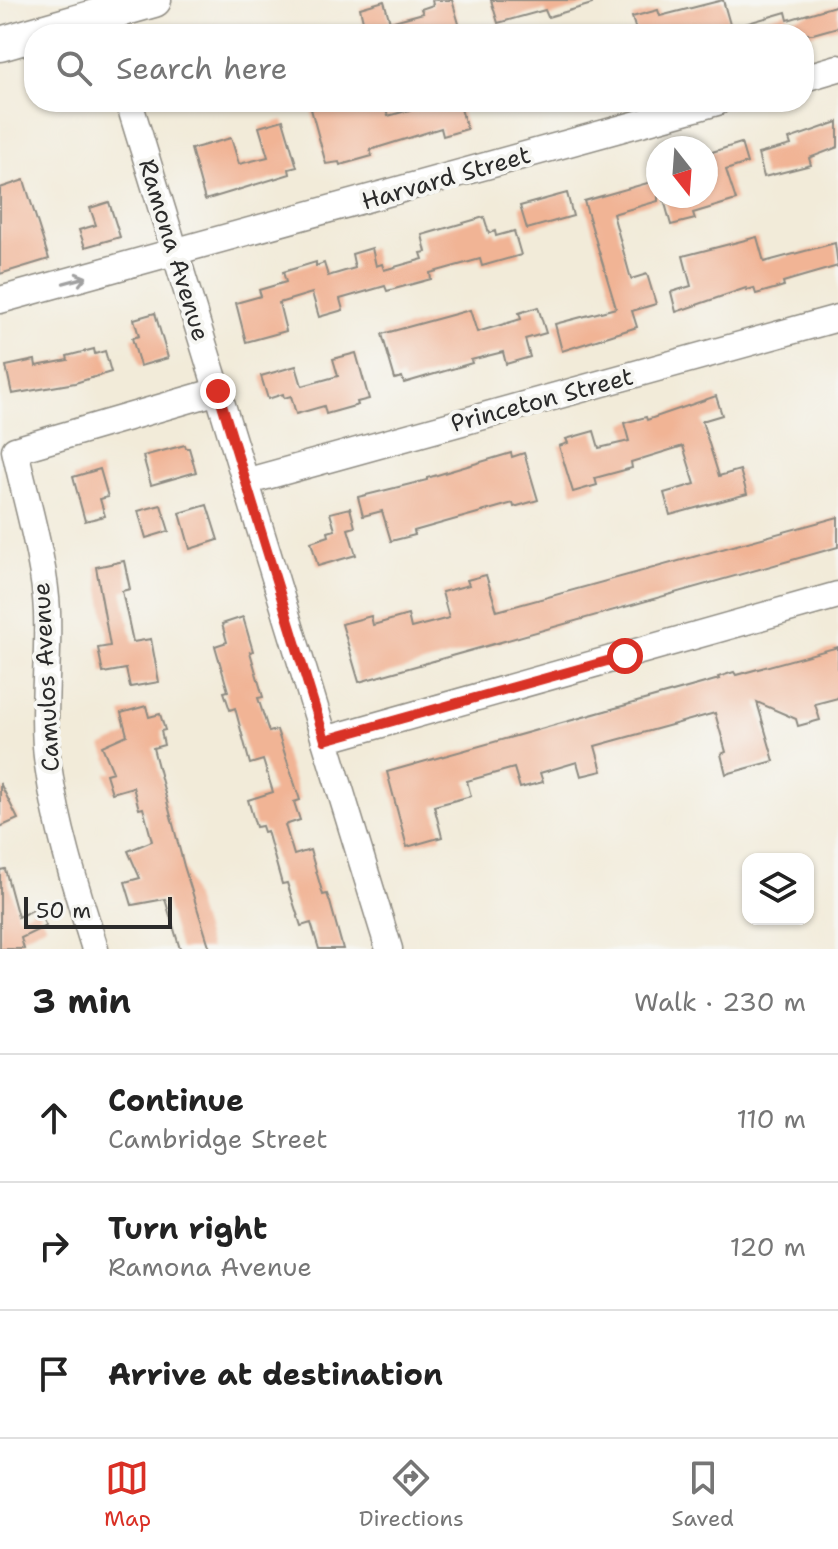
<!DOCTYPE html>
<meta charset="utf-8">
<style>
body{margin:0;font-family:"Shantell Sans",sans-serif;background:#f6f6f6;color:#222}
.controls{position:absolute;right:24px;bottom:24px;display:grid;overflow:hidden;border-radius:16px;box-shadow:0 2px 6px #0004}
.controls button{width:72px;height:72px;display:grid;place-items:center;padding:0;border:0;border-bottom:2px solid #e0e0e0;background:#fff;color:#222;font:40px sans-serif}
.compass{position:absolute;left:646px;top:136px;width:72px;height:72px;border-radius:50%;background:#fff;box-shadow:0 2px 6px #0004;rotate:163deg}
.scale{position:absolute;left:24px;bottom:20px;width:148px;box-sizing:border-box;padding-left:8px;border:4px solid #2b2b2b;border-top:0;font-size:22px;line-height:28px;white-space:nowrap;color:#2b2b2b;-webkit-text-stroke:6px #f6f6f2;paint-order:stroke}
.stop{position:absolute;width:24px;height:24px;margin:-18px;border:6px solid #d93025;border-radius:50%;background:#fff}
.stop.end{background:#d93025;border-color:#fff;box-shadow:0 2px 8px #0008}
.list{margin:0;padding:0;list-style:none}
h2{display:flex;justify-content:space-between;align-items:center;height:104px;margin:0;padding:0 32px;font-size:34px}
h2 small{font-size:26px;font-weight:400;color:#767676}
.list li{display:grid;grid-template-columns:52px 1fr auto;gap:24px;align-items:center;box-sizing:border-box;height:128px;padding:0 32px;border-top:2px solid #e0e0e0}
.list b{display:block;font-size:30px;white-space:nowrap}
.list p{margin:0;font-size:26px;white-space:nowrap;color:#767676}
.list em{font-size:26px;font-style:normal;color:#767676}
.icon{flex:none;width:44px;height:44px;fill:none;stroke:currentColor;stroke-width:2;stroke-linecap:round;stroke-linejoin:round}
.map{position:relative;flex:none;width:838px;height:949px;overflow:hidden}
.search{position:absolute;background:#fff;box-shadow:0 2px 6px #0004;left:24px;right:24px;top:24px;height:88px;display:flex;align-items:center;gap:20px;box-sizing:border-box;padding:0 28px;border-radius:32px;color:#767676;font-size:30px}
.sheet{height:488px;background:#fff}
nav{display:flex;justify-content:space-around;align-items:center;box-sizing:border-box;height:112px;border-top:2px solid #e0e0e0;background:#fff;font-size:22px;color:#767676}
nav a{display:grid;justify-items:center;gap:4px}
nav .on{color:#d93025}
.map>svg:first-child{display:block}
.building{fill:#f1b495}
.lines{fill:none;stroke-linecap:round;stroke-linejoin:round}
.minor-casing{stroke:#8e8b82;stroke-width:29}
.major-casing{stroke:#8e8b82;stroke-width:37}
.minor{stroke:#fff;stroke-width:26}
.major{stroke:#fff;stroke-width:34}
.oneway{stroke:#a0a0a0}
.route{stroke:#d93025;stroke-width:10}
.labels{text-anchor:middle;stroke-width:8;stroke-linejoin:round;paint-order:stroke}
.street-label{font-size:24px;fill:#2b2b2b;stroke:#f6f6f2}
</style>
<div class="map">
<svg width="838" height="949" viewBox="0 0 838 949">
<rect width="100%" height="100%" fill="#f6f6f2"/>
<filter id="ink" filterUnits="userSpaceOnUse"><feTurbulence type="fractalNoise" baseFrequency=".0125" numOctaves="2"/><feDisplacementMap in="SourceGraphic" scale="16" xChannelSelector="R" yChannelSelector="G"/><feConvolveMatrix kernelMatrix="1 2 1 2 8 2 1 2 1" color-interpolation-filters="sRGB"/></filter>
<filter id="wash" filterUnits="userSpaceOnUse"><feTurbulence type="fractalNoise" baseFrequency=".006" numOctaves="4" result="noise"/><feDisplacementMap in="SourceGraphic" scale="32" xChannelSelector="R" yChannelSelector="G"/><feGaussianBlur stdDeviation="1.8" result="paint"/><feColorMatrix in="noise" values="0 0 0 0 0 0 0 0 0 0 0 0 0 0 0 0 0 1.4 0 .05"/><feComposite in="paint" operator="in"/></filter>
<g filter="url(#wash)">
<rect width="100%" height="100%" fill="#f2ebd9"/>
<g id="blocks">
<g class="building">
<polygon points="432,0 452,0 462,34 366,34 360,8 384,1 390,22 423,13 421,9 433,5"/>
<polygon points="491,0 592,0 592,4 548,17 545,10 498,23"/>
<polygon points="723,0 731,28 786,12 788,20 838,5 838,27 813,34 637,34 632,17 658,10 660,16"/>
<polygon points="335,102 383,102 388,116 438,102 459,102 467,129 443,136 441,128 370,150 372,156 340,165 339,162 326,164 311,109"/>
<polygon points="283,120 297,167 289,169 290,174 205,200 191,149 231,138 239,164 268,157 259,127"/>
<polygon points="838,122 838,147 809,158 811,165 764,177 758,154 791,145 789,139"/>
<polygon points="741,143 747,163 726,170 736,200 693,213 695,219 671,225 663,196 706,196 706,157 710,156 709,153"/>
<polygon points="24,180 49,259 0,274 0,188"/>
<polygon points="658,180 658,201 613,214 631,279 647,274 656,304 632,311 637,327 562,351 555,324 616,308 584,201"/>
<polygon points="567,193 573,216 527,229 520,206"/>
<polygon points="109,202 120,237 85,247 79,230 96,225 90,208"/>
<polygon points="484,217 489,233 495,231 496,236 514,231 521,255 482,266 480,259 430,273 431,279 387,291 385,286 340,299 343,310 319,317 312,293 279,303 286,331 246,342 236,303 261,296 259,290 286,282 283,272 316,262 316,266 324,263 328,276 355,268 352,254 372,248 376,266 382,264 384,270 423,259 421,253 426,252 422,235"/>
<polygon points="757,237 764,262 835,243 838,266 783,282 784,286 756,294 754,288 747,290 746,288 676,312 671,292 691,286 683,256"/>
<polygon points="538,307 546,333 525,339 530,357 506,364 503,352 471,360 472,363 404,383 402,377 395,379 382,334 470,310 477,332 521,319 519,313"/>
<polygon points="155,313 168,358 140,366 132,338 139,336 134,319"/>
<polygon points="94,349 95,354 105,351 111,372 75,383 12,394 6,366 35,360 36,366 68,360 67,356"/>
<polygon points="356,353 369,399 357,402 358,405 326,414 324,406 296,414 291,396 284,398 283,394 268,399 261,376 296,366 302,386 338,376 333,359"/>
<polygon points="716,396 722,415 702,421 719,476 740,470 747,494 670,515 664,493 695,484 683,446 631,462 632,468 595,478 597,485 573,492 559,446 568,443 566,439 594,431 599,448 629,441 624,423 646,417 647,420"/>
<polygon points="185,445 186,448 189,448 196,472 151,485 143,456"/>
<polygon points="511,453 512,457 524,453 538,500 514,507 513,503 414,531 415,535 391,541 382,511 363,516 358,497 427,480 427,478"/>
<polygon points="100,469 108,497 100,499 105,516 85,521 73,477"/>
<polygon points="161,505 169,531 146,538 138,511"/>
<polygon points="207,505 218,540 190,549 180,513"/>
<polygon points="350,508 355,527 348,529 356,555 318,566 311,542 329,536 328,532 335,530 330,513"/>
<polygon points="838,517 838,547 359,682 342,624 371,616 373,625 408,615 411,628 449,618 442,592 469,585 467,580 486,575 497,611"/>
<polygon points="124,561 130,589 122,591 133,642 151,639 159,682 130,687 126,669 103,673 98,648 110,646 96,567"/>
<polygon points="243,617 253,651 250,652 263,697 258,698 269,732 277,730 300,800 294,802 300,820 285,825 294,855 310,850 323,895 327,894 330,902 343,949 319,949 311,923 301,926 287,883 282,884 267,831 264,832 262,826 256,827 248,800 273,792 263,760 250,764 235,708 230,710 224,692 228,691 215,646 227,642 222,624"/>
<polygon points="838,647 838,698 815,704 820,720 798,726 796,719 757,702 774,761 726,774 721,754 726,752 715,713 595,746 602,771 581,776 577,762 540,773 543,782 520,788 514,768 467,781 471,796 434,806 442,837 407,847 387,772 719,679 718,677 734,672 736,675"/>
<polygon points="146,706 149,717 160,714 165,730 161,731 164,745 153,748 184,866 210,949 180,949 165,899 132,905 125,882 140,878 128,851 152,841 143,808 139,809 133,787 112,793 106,774 113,772 102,746 127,735 121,713"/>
<polygon points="0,783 18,819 0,827"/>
<polygon points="5,869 18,917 37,908 46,926 21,938 24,949 0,949 0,870"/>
</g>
</g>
</g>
<g filter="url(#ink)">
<use href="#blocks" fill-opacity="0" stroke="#8e8b82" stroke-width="2"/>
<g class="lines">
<g class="minor-casing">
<g id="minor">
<polyline points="804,78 838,68"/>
<polyline points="129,102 389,949"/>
<polyline points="0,300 717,102"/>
<polyline points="245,482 838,318"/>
<polyline points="325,740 838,595"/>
<path d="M95,949C76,888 57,829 48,765C41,715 49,663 47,612C45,562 26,501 15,450L218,391"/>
</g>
</g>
<g class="major-casing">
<polyline id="major" points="0,44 154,0"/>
</g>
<use href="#minor" class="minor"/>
<use href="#major" class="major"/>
</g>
<defs><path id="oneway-shaft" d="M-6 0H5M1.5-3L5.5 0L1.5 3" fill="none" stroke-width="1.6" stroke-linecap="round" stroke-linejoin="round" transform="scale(2)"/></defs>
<use class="oneway" href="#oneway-shaft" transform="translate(75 280) rotate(-15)"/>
</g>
<g class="lines" filter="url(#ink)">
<polyline class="route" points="218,391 325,740 625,656"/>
</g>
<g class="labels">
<g class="street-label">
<text transform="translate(446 178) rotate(-16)" y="8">Harvard Street</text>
<text transform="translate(174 250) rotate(73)" y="8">Ramona Avenue</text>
<text transform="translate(542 400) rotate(-15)" y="8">Princeton Street</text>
<text transform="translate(46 677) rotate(-93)" y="8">Camulos Avenue</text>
</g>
</g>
</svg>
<div class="controls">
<button><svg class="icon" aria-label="layers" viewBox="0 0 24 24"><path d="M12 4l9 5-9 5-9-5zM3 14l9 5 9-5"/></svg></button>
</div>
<svg class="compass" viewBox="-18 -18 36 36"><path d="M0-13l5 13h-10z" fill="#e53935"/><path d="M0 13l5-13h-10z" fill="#767676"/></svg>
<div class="scale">50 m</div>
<div class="stop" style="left:625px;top:656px"></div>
<div class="stop end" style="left:218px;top:391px"></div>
<div class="search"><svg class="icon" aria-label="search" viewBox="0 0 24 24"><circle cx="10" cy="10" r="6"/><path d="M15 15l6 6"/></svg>Search here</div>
</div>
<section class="sheet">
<h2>3 min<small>Walk · 230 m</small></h2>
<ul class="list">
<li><svg class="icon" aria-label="ahead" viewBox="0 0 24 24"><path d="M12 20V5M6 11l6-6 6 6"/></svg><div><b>Continue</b><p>Cambridge Street</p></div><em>110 m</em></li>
<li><svg class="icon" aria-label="right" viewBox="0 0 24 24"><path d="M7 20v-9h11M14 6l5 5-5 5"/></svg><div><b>Turn right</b><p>Ramona Avenue</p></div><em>120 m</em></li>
<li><svg class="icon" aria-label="arrive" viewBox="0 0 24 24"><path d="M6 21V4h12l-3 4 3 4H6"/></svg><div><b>Arrive at destination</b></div></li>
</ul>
</section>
<nav>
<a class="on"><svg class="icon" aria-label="map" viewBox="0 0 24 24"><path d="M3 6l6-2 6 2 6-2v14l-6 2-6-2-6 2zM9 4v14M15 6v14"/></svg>Map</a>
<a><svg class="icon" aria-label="directions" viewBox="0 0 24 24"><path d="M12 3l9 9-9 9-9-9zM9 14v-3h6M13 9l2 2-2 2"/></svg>Directions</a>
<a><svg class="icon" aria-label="saved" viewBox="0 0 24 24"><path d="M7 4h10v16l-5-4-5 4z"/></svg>Saved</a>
</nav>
